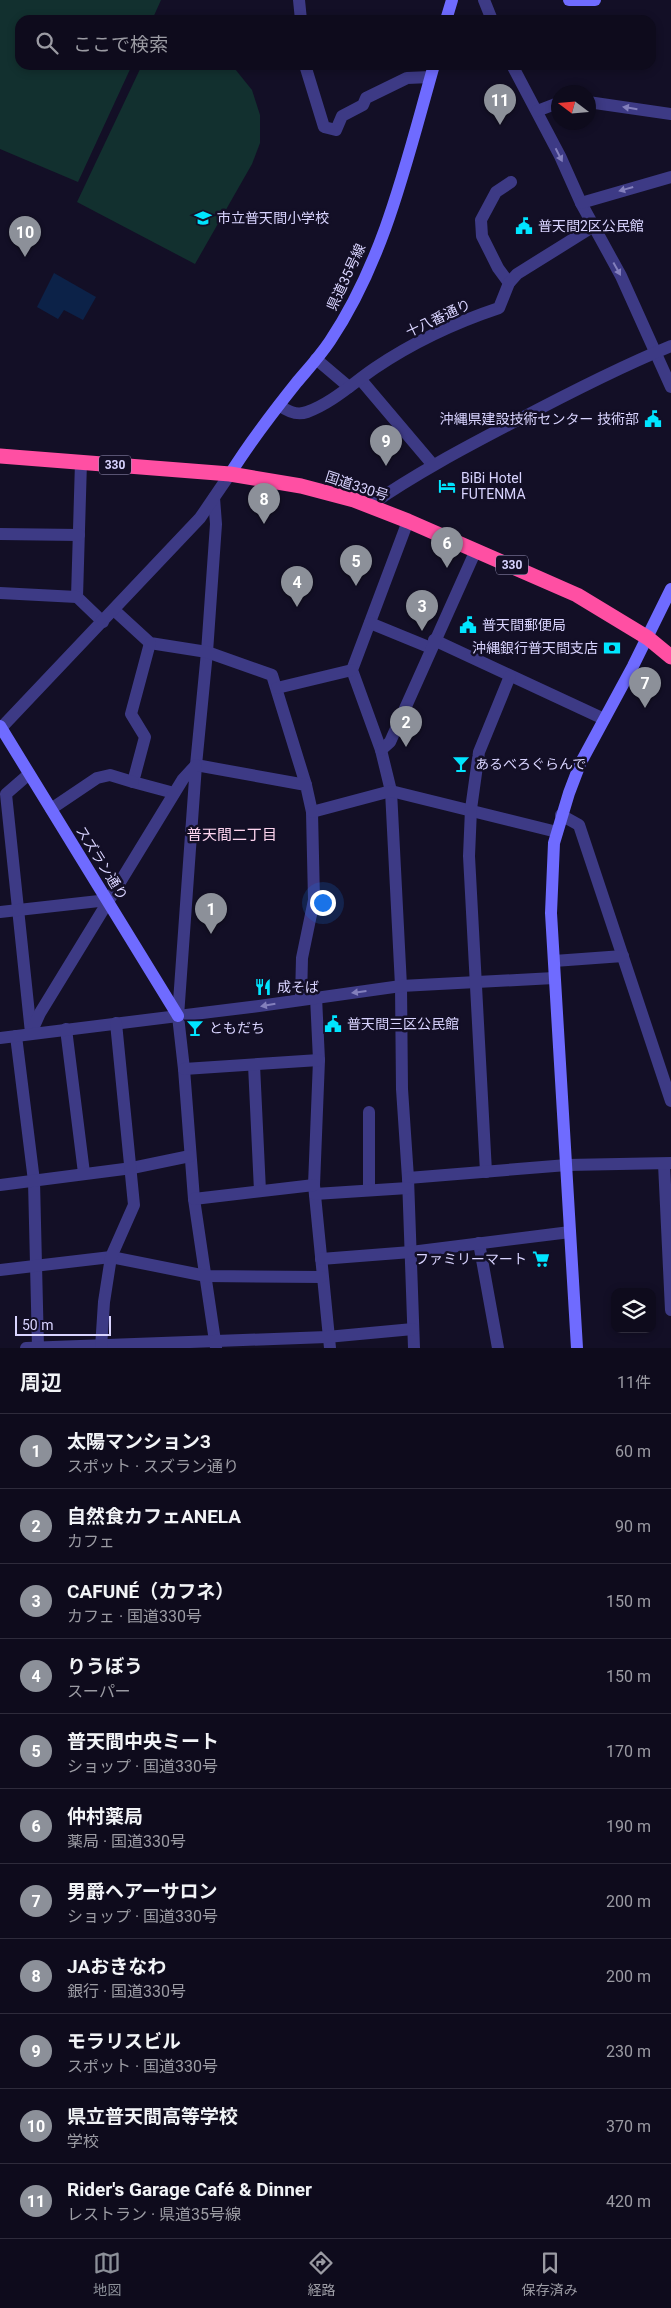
<!DOCTYPE html>
<html lang="ja">
<meta charset="utf-8">
<style>
body{margin:0;font-family:Roboto,"Noto Sans JP",sans-serif;background:#171425;color:#f1f3f6}
.controls{position:absolute;right:15px;bottom:15px;display:grid;overflow:hidden;border-radius:10px;box-shadow:0 2px 8px #0003}
.controls button{width:45px;height:45px;display:grid;place-items:center;padding:0;border:0;border-bottom:1px solid #2e2b3b;background:#0e0b1c;color:#f1f3f6;font:25px sans-serif}
.compass{position:absolute;left:551px;top:85px;width:45px;height:45px;border-radius:50%;background:#0e0b1c;box-shadow:0 2px 8px #0003;rotate:286deg}
.scale{position:absolute;left:15px;bottom:12px;width:96px;box-sizing:border-box;padding-left:5px;border:2px solid #d9d4ff;border-top:0;font-size:14px;line-height:18px;white-space:nowrap;color:#d9d4ff;-webkit-text-stroke:4px #130f26;paint-order:stroke}
.you{position:absolute;left:322px;top:902px;width:18px;height:18px;margin:-12px;border:4px solid #fff;border-radius:50%;background:#1a73e8;box-shadow:0 0 0 8px #1a73e833}
.badge{display:grid;place-items:center;width:32px;height:32px;border-radius:50%;background:#8c9099;color:#fff;font-size:16px;font-weight:700}
.pin{position:absolute;translate:-50% -41px;filter:drop-shadow(0 1px 2px #0008)}
.pin::after{content:'';position:absolute;top:26px;width:18px;height:15px;background:inherit;clip-path:polygon(0 0,100% 0,50% 100%)}
.list{margin:0;padding:0;list-style:none}
h2{display:flex;justify-content:space-between;align-items:center;height:65px;margin:0;padding:0 20px;font-size:21px}
h2 small{font-size:16px;font-weight:400;color:#9b9ba3}
.list li{display:grid;grid-template-columns:32px 1fr auto;gap:15px;align-items:center;box-sizing:border-box;height:75px;padding:0 20px;border-top:1px solid #2e2b3b}
.list b{display:block;font-size:19px;white-space:nowrap}
.list p{margin:0;font-size:16px;white-space:nowrap;color:#9b9ba3}
.list em{font-size:16px;font-style:normal;color:#9b9ba3}
.icon{flex:none;width:28px;height:28px;fill:none;stroke:currentColor;stroke-width:2;stroke-linecap:round;stroke-linejoin:round}
.map{position:relative;flex:none;width:671px;height:1348px;overflow:hidden}
.search{position:absolute;background:#0e0b1c;box-shadow:0 2px 8px #0003;left:15px;right:15px;top:15px;height:55px;display:flex;align-items:center;gap:12px;box-sizing:border-box;padding:0 18px;border-radius:15px;color:#9b9ba3;font-size:19px}
.sheet{height:890px;background:#0e0b1c}
nav{display:flex;justify-content:space-around;align-items:center;box-sizing:border-box;height:70px;border-top:1px solid #2e2b3b;background:#0e0b1c;font-size:14px;color:#9b9ba3}
nav a{display:grid;justify-items:center;gap:2px}
nav .on{color:#8c9099}
.map>svg:first-child{display:block}
.green{fill:#12302f}
.water{fill:#0c2248}
.lines{fill:none;stroke-linecap:round;stroke-linejoin:round}
.street{stroke:#3d3a85;stroke-width:12}
.secondary{stroke:#6f6bff;stroke-width:12}
.highway{stroke:#ff4fa3;stroke-width:15}
.oneway{fill:#837fbc}
.labels{text-anchor:middle;stroke-width:5;stroke-linejoin:round;paint-order:stroke}
.shield{fill:#130f26;stroke:#9e99be;stroke-width:1}
.shield-label{font-size:12px;font-weight:bold;fill:#d9d4ff}
.poi-label{font-size:14px;fill:#d9d4ff;stroke:#130f26;text-anchor:start}
.street-label{font-size:14px;fill:#d9d4ff;stroke:#130f26}
.neighbourhood-label{font-size:15px;fill:#ffd6f0;stroke:#130f26}
</style>
<div class="map">
<svg width="671" height="1348" viewBox="0 0 671 1348">
<rect width="100%" height="100%" fill="#130f26"/>
<g class="green">
<polygon points="0,0 161,0 152,20 20,20 20,65 132,65 78,182 0,149"/>
<polygon points="142,65 227,65 235,69 252,90 260,115 260,143 252,164 195,264 77,202"/>
</g>
<polygon class="water" points="54,273 96,297 83,320 64,310 58,319 37,307"/>
<g class="lines">
<g class="street">
<polyline points="299,0 301,20"/>
<polyline points="484,0 492,20"/>
<polyline points="305,65 324,127 336,130 342,116 363,105 366,98 407,78 430,77"/>
<polyline points="512,65 560,156 581,203 621,276 671,387"/>
<polyline points="588,102 671,114"/>
<polyline points="537,111 558,103"/>
<polyline points="581,203 671,177"/>
<polyline points="509,283 498,268 482,236 481,220 496,192 511,182"/>
<polyline points="316,359 349,387"/>
<polyline points="361,380 433,465"/>
<path d="M279,405C287,411 296,416 307,412C332,403 353,383 375,368C412,343 457,322 499,308L509,283L517,274L594,226"/>
<polyline points="81,462 77,597 103,622"/>
<polyline points="214,498 216,524 207,652 196,765 178,1016 184,1069 194,1199 216,1348"/>
<path d="M369,506C415,474 464,448 514,422C565,395 617,368 671,346"/>
<polyline points="408,521 352,670 381,750 391,791 401,986 402,1089 408,1178 414,1348"/>
<polyline points="0,534 79,535"/>
<polyline points="0,593 77,597"/>
<polyline points="114,610 150,643 207,652 272,675 306,785"/>
<polyline points="370,623 431,648"/>
<polyline points="434,640 604,719"/>
<polyline points="150,643 131,714 145,737 133,782 174,793"/>
<polyline points="277,688 352,670"/>
<polyline points="0,729 200,518 230,474"/>
<polyline points="381,750 390,742 476,550"/>
<polyline points="196,765 306,785 312,812 314,900 302,958 301,999"/>
<polyline points="29,774 6,794 31,1033"/>
<polyline points="51,809 97,778 110,775 133,782"/>
<polyline points="312,812 391,791 557,832"/>
<polyline points="561,815 579,825 671,1101"/>
<polyline points="0,912 108,900"/>
<polyline points="554,961 623,956"/>
<polyline points="316,997 319,1060 314,1185 330,1348"/>
<polyline points="66,1029 84,1173"/>
<polyline points="31,1033 40,1013 183,779 196,765"/>
<polyline points="16,1036 34,1181 38,1348"/>
<polyline points="0,1038 259,1006 401,986 554,978"/>
<polyline points="254,1065 260,1191"/>
<polyline points="184,1069 319,1060"/>
<polyline points="369,1112 369,1190"/>
<polyline points="664,1164 671,1310"/>
<polyline points="486,1172 469,856 471,809 479,752 510,676"/>
<polyline points="408,1178 567,1165 671,1163"/>
<polyline points="0,1185 132,1168 190,1156"/>
<polyline points="315,1194 408,1188"/>
<polyline points="194,1199 314,1185"/>
<polyline points="479,1243 498,1348"/>
<polyline points="321,1259 411,1252 570,1232"/>
<polyline points="0,1270 111,1257 206,1276 322,1277"/>
<polyline points="26,1348 327,1337 413,1329"/>
<polyline points="101,1348 104,1302 111,1257 134,1205 116,1023"/>
</g>
<g class="secondary">
<polyline points="569,0 595,0"/>
<polyline points="446,20 452,0"/>
<path d="M230,474C250,442 273,412 297,382C308,369 320,356 330,341C385,259 407,159 434,65"/>
<polyline points="0,726 178,1016"/>
<polyline points="577,1348 551,913 554,843 569,793 580,764 633,666 671,589"/>
</g>
<polyline class="highway" points="0,456 230,474 301,486 354,500 408,521 577,595 648,638 671,657"/>
</g>
<defs><path id="oneway-solid" d="M-6-.8H1V-3.2L6.5 0L1 3.2V.8H-6Z" transform="scale(1.25)"/></defs>
<g class="oneway">
<use href="#oneway-solid" transform="translate(630 108) rotate(-171)"/>
<use href="#oneway-solid" transform="translate(559 155) rotate(63)"/>
<use href="#oneway-solid" transform="translate(626 189) rotate(164)"/>
<use href="#oneway-solid" transform="translate(617 269) rotate(61)"/>
<use href="#oneway-solid" transform="translate(359 992) rotate(173)"/>
<use href="#oneway-solid" transform="translate(268 1005) rotate(170)"/>
</g>
<defs>
<g id="school-bare" transform="scale(1.35)"><path d="M0-5L7-2L0 1L-7-2ZM-4 1L0 2.5L4 1V4Q0 6-4 4Z" fill="#00e5ff" stroke="#130f26" stroke-width="2.5" paint-order="stroke"/></g>
<g id="civic-bare" transform="scale(1.35)"><path d="M-.6-6.5H3V-4.5H.6V-3L4-1V1h2V6H-6V1h2V-1L-.6-3ZM-1.2 2.5V6h2.4V2.5Z" fill="#00e5ff" stroke="#130f26" stroke-width="2.5" paint-order="stroke"/></g>
<g id="hotel-bare" transform="scale(1.35)"><path d="M-6-4.5h1.5V1H6V5H4.5V3h-9V5H-6ZM-4 0a1.8 1.8 0 1 1 3.6 0ZM.5 0V-2.5h3Q6-2.5 6 0Z" fill="#00e5ff" stroke="#130f26" stroke-width="2.5" paint-order="stroke"/></g>
<g id="bank-bare" transform="scale(1.35)"><path d="M-6-4H6V4H-6ZM0-2.3a2.3 2.3 0 1 0 0 4.6a2.3 2.3 0 1 0 0-4.6Z" fill="#00e5ff" stroke="#130f26" stroke-width="2.5" paint-order="stroke"/></g>
<g id="bar-bare" transform="scale(1.35)"><path d="M-6-5H6L.8 .8V4.5H3.5V6h-7V4.5H-.8V.8Z" fill="#00e5ff" stroke="#130f26" stroke-width="2.5" paint-order="stroke"/></g>
<g id="restaurant-bare" transform="scale(1.35)"><path d="M-5-6h1v4h1v-4h1v4h1v-4h1v5L-1.5 .5V6h-2V.5L-5-1ZM5-6V6H3V1.5H1.5Q1.5-4 5-6Z" fill="#00e5ff" stroke="#130f26" stroke-width="2.5" paint-order="stroke"/></g>
<g id="supermarket-bare" transform="scale(1.35)"><path d="M-6-5.5h2.5l.6 2H6L4.5 2H-2.5L-4.4-4H-6ZM-1.5 3.2a1.3 1.3 0 1 0 .1 0ZM3 3.2a1.3 1.3 0 1 0 .1 0Z" fill="#00e5ff" stroke="#130f26" stroke-width="2.5" paint-order="stroke"/></g>
</defs>
<g fill-rule="evenodd">
<use href="#school-bare" x="203" y="218"/>
<use href="#civic-bare" x="524" y="226"/>
<use href="#civic-bare" x="653" y="419"/>
<use href="#hotel-bare" x="447" y="486"/>
<use href="#civic-bare" x="468" y="625"/>
<use href="#bank-bare" x="612" y="648"/>
<use href="#bar-bare" x="461" y="764"/>
<use href="#restaurant-bare" x="263" y="987"/>
<use href="#civic-bare" x="333" y="1024"/>
<use href="#bar-bare" x="195" y="1028"/>
<use href="#supermarket-bare" x="541" y="1259"/>
</g>
<g class="labels">
<g class="shield">
<rect x="99" y="455.5" width="32" height="19" rx="4"/>
<rect x="496" y="555.5" width="32" height="19" rx="4"/>
</g>
<g class="shield-label">
<text x="115" y="469">330</text>
<text x="512" y="569">330</text>
</g>
<g class="poi-label">
<text x="217" y="223">市立普天間小学校</text>
<text x="538" y="231">普天間2区公民館</text>
<text x="639" y="424" text-anchor="end">沖縄県建設技術センター 技術部</text>
<text x="461" y="483">BiBi Hotel<tspan x="461" dy="16">FUTENMA</tspan></text>
<text x="482" y="630">普天間郵便局</text>
<text x="598" y="653" text-anchor="end">沖縄銀行普天間支店</text>
<text x="475" y="769">あるべろぐらんで</text>
<text x="277" y="992">成そば</text>
<text x="347" y="1029">普天間三区公民館</text>
<text x="209" y="1033">ともだち</text>
<text x="527" y="1264" text-anchor="end">ファミリーマート</text>
</g>
<g class="street-label">
<text transform="translate(346 277) rotate(-65)" y="5">県道35号線</text>
<text transform="translate(438 318) rotate(-25)" y="5">十八番通り</text>
<text transform="translate(357 486) rotate(18)" y="5">国道330号</text>
<text transform="translate(102 863) rotate(58)" y="5">スズラン通り</text>
</g>
<g class="neighbourhood-label">
<text x="232" y="840">普天間二丁目</text>
</g>
</g>
</svg>
<div class="controls">
<button><svg class="icon" aria-label="layers" viewBox="0 0 24 24"><path d="M12 4l9 5-9 5-9-5zM3 14l9 5 9-5"/></svg></button>
</div>
<svg class="compass" viewBox="-18 -18 36 36"><path d="M0-13l5 13h-10z" fill="#e53935"/><path d="M0 13l5-13h-10z" fill="#9b9ba3"/></svg>
<div class="scale">50 m</div>
<div class="you"></div>
<div class="pin badge" style="left:211px;top:934px">1</div>
<div class="pin badge" style="left:406px;top:747px">2</div>
<div class="pin badge" style="left:422px;top:631px">3</div>
<div class="pin badge" style="left:297px;top:607px">4</div>
<div class="pin badge" style="left:356px;top:586px">5</div>
<div class="pin badge" style="left:447px;top:568px">6</div>
<div class="pin badge" style="left:645px;top:708px">7</div>
<div class="pin badge" style="left:264px;top:524px">8</div>
<div class="pin badge" style="left:386px;top:466px">9</div>
<div class="pin badge" style="left:25px;top:257px">10</div>
<div class="pin badge" style="left:500px;top:125px">11</div>
<div class="search"><svg class="icon" aria-label="search" viewBox="0 0 24 24"><circle cx="10" cy="10" r="6"/><path d="M15 15l6 6"/></svg>ここで検索</div>
</div>
<section class="sheet">
<h2>周辺<small>11件</small></h2>
<ul class="list">
<li><span class="badge">1</span><div><b>太陽マンション3</b><p>スポット · スズラン通り</p></div><em>60 m</em></li>
<li><span class="badge">2</span><div><b>自然食カフェANELA</b><p>カフェ</p></div><em>90 m</em></li>
<li><span class="badge">3</span><div><b>CAFUNÉ（カフネ）</b><p>カフェ · 国道330号</p></div><em>150 m</em></li>
<li><span class="badge">4</span><div><b>りうぼう</b><p>スーパー</p></div><em>150 m</em></li>
<li><span class="badge">5</span><div><b>普天間中央ミート</b><p>ショップ · 国道330号</p></div><em>170 m</em></li>
<li><span class="badge">6</span><div><b>仲村薬局</b><p>薬局 · 国道330号</p></div><em>190 m</em></li>
<li><span class="badge">7</span><div><b>男爵ヘアーサロン</b><p>ショップ · 国道330号</p></div><em>200 m</em></li>
<li><span class="badge">8</span><div><b>JAおきなわ</b><p>銀行 · 国道330号</p></div><em>200 m</em></li>
<li><span class="badge">9</span><div><b>モラリスビル</b><p>スポット · 国道330号</p></div><em>230 m</em></li>
<li><span class="badge">10</span><div><b>県立普天間高等学校</b><p>学校</p></div><em>370 m</em></li>
<li><span class="badge">11</span><div><b>Rider's Garage Café &amp; Dinner</b><p>レストラン · 県道35号線</p></div><em>420 m</em></li>
</ul>
</section>
<nav>
<a class="on"><svg class="icon" aria-label="map" viewBox="0 0 24 24"><path d="M3 6l6-2 6 2 6-2v14l-6 2-6-2-6 2zM9 4v14M15 6v14"/></svg>地図</a>
<a><svg class="icon" aria-label="directions" viewBox="0 0 24 24"><path d="M12 3l9 9-9 9-9-9zM9 14v-3h6M13 9l2 2-2 2"/></svg>経路</a>
<a><svg class="icon" aria-label="saved" viewBox="0 0 24 24"><path d="M7 4h10v16l-5-4-5 4z"/></svg>保存済み</a>
</nav>
